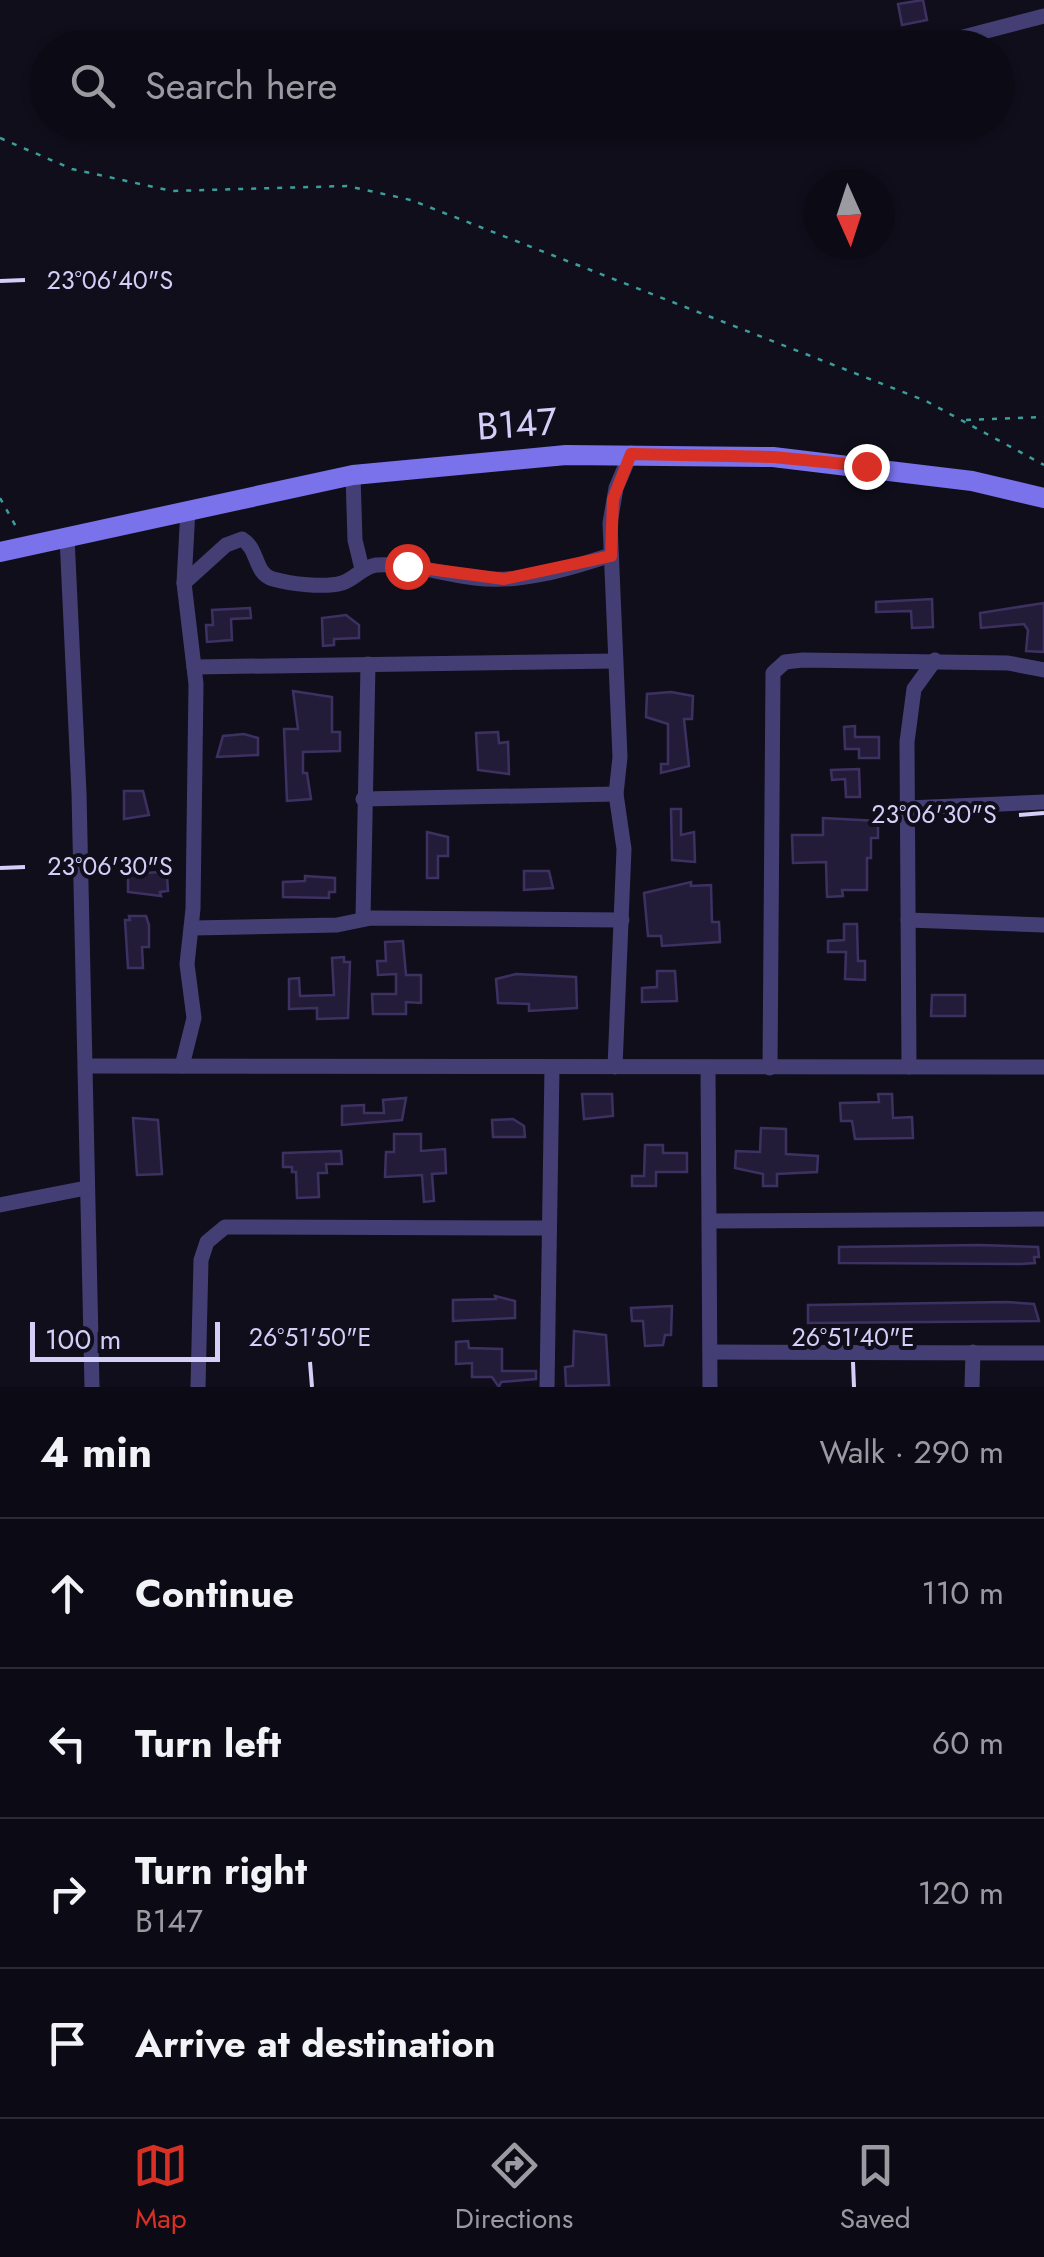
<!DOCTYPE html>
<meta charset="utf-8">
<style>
body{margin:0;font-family:Jost,sans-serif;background:#15131d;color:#f1f3f6}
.compass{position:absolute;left:804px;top:170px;width:90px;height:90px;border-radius:50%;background:#0c0a14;box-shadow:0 2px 8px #0004;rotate:177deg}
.scale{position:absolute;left:30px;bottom:25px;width:190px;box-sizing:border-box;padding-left:10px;border:5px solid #d4cef8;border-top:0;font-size:28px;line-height:35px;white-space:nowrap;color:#d4cef8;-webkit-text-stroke:8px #100e1b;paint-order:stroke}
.stop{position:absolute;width:30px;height:30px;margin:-22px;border:8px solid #d93025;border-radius:50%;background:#fff}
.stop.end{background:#d93025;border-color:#fff;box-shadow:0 2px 10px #0008}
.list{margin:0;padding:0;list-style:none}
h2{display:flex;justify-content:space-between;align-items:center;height:130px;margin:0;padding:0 40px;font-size:42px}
h2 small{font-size:32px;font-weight:400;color:#9a9aa0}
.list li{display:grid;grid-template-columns:65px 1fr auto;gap:30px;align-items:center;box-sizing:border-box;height:150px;padding:0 40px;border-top:2px solid #2c2b34}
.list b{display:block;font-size:38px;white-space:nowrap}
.list p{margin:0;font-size:32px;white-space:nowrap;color:#9a9aa0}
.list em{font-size:32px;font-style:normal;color:#9a9aa0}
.icon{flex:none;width:55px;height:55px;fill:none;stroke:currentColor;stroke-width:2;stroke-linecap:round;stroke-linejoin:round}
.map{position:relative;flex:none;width:1044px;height:1387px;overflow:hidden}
.search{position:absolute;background:#0c0a14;box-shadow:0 2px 8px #0004;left:30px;right:30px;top:30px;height:110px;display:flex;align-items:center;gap:25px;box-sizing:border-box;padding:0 35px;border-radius:55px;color:#9a9aa0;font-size:38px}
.sheet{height:730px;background:#0c0a14}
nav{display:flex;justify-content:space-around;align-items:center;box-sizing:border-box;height:140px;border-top:2px solid #2c2b34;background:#0c0a14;font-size:28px;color:#9a9aa0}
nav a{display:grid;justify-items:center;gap:5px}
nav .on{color:#d93025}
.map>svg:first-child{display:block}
.building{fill:#231c39;stroke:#3d3162;stroke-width:2.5}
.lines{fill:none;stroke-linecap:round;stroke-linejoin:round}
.path{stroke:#3c9e9b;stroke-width:2.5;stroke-dasharray:5 8;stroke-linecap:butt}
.minor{stroke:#433f74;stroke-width:15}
.secondary{stroke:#7972eb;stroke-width:20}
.route{stroke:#d93025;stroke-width:12}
.ticks{fill:none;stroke:#d4cef8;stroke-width:4}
.labels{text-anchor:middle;stroke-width:8;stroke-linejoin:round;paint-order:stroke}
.street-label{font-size:38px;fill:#d4cef8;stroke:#100e1b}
.ticks-label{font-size:25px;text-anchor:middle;fill:#d4cef8;stroke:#100e1b;stroke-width:8;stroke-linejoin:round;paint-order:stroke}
</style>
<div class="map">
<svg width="1044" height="1387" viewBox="0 0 1044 1387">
<rect width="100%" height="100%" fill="#100e1b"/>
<g class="building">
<polygon points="923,0 927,20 902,25 898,4"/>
<polygon points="932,599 933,627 912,628 911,611 876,612 876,602"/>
<polygon points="1044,603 1044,652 1026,651 1028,630 1024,624 981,628 980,613"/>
<polygon points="250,608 251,618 231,619 232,640 207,642 206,625 213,625 212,610"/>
<polygon points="346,615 359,625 359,638 334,639 334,645 323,646 322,618"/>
<polygon points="293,691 332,697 332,732 340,732 340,751 303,752 303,773 307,773 311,799 287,801 284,729 298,729"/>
<polygon points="671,692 693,696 692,719 684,719 689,766 661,773 661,764 668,764 668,724 646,717 647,694"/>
<polygon points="855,726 855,737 879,737 879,758 859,758 859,749 845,749 844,727"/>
<polygon points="498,732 499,743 508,742 509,774 478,770 476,733"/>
<polygon points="244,734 258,738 258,755 217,757 223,736"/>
<polygon points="859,769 860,797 846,797 845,779 832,780 831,770"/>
<polygon points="124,791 143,791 149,815 124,819"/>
<polygon points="671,809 681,809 681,835 694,832 695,862 672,860"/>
<polygon points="823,818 878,821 878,838 871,838 871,858 867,858 867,890 842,890 843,896 827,897 826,862 793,863 792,835 823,835"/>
<polygon points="427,832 448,837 448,856 438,856 438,878 427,878"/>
<polygon points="524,871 549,871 553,888 524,890"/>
<polygon points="161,872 167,876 168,891 160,892 161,896 128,892 128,874"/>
<polygon points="305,876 335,878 335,892 329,892 329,898 283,897 283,882 305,881"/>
<polygon points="691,882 691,886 711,885 712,922 719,922 720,942 662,946 661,936 648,936 644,893"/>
<polygon points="129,916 146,916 149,925 149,947 142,947 143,968 128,968 125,920 130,920"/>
<polygon points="844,924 857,924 858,961 865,961 865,980 845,979 846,952 828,952 828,941 844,940"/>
<polygon points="403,941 406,975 421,975 421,1003 406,1002 406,1014 373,1014 372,994 396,994 396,974 378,975 377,961 386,961 385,942"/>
<polygon points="344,957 344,962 350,962 348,1018 317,1019 317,1008 289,1009 289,979 299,978 300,996 334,995 332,958"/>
<polygon points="657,971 675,971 677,1001 642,1002 642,988 657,987"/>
<polygon points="516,974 576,977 577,1008 529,1011 529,1004 498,1003 496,979"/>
<polygon points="932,995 965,995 965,1016 931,1016"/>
<polygon points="582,1094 612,1094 613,1116 584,1119"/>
<polygon points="878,1094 892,1094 893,1118 912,1117 913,1138 855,1139 852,1121 841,1121 840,1103 879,1102"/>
<polygon points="406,1098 402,1120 342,1125 342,1106 364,1105 364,1113 384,1113 383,1100"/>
<polygon points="133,1118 158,1120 162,1174 137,1175"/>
<polygon points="513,1119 524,1126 525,1137 493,1137 492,1120"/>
<polygon points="761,1128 786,1129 786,1154 818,1156 817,1172 777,1174 777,1186 763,1186 763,1174 735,1168 736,1151 760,1152"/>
<polygon points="394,1134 421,1134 421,1151 445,1149 446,1173 432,1174 434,1201 424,1202 422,1175 385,1177 386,1152 394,1152"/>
<polygon points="645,1145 663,1145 663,1153 687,1153 687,1172 656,1172 656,1186 632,1186 632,1176 644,1176"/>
<polygon points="341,1151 342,1164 326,1164 327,1173 318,1173 319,1197 297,1198 296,1172 292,1172 292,1167 283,1167 283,1153"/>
<polygon points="979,1245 1038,1247 1039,1257 1034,1257 1035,1263 1021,1264 839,1263 839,1247"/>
<polygon points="495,1296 515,1301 515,1318 453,1321 453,1300 496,1299"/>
<polygon points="1007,1302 1034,1304 1039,1321 808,1323 808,1305"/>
<polygon points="672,1306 671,1335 665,1335 663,1345 645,1346 643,1321 632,1321 631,1308"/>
<polygon points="574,1331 606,1335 609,1385 566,1386 565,1367 573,1366"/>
<polygon points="468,1341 469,1348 502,1349 502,1371 536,1371 536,1379 501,1382 499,1387 492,1377 472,1377 472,1363 456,1364 456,1342"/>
</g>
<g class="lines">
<g class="path">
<polyline points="0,138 72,169 172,191 347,186 411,200 926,401 1044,465"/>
<polyline points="966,420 1044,417"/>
<polyline points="0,498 19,532"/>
</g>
<g class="minor">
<polyline points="921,48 1044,16"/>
<polyline points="353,475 355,540 362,569"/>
<polyline points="67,537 79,793 92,1387"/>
<path d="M184,583L226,545L242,539C259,549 254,574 273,579C291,584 324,588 342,583C355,579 362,567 376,565C411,563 441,574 475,578C520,584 568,569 611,555"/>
<polyline points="194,667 615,661"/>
<polyline points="363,799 616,794"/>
<polyline points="908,808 1044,802"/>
<polyline points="363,919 368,664"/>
<polyline points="908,920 1044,925"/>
<polyline points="193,928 337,925 371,918 622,920"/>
<polyline points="87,1066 1044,1067"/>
<polyline points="182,1066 194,1018 187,964 193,909 196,684 184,583 188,509"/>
<polyline points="615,1067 624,849 616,794 620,757 610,523 616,488 631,453"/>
<polyline points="909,1067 907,742 914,689 935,660"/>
<polyline points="708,1068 710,1387"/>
<polyline points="770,1068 773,673 785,662 803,660 1008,663 1044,670"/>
<polyline points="0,1205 86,1188"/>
<polyline points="711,1221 1044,1219"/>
<polyline points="711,1352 1044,1353"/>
<polyline points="198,1387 201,1260 207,1242 225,1227 547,1228"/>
<polyline points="547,1387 552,1067"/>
<polyline points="972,1387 973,1352"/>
</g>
<polyline class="secondary" points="0,552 353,475 566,455 773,457 972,481 1044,498"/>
</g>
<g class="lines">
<polyline class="route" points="407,566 504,579 611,556 613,499 631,454 773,457 866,466"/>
</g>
<path class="ticks" d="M0,281L25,280M1019,815L1044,813M0,868L25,867M310,1362L312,1387M853,1362L854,1387"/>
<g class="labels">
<g class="street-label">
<text transform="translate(517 424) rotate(-4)" y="13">B147</text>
</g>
</g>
<g class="ticks-label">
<text x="110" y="289">23°06'40"S</text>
<text x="934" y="823">23°06'30"S</text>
<text x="110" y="875">23°06'30"S</text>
<text x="310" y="1346">26°51'50"E</text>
<text x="853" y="1346">26°51'40"E</text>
</g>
</svg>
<svg class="compass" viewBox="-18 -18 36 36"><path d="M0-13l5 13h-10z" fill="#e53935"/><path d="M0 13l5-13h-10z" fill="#9a9aa0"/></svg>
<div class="scale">100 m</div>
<div class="stop" style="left:407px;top:566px"></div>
<div class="stop end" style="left:866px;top:466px"></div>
<div class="search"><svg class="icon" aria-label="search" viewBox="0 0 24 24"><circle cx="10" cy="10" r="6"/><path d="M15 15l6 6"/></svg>Search here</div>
</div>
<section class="sheet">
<h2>4 min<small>Walk · 290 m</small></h2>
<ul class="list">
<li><svg class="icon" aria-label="ahead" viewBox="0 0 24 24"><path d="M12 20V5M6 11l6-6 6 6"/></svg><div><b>Continue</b></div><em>110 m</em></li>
<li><svg class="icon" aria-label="left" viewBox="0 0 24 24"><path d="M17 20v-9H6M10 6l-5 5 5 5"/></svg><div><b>Turn left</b></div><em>60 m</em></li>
<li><svg class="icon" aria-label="right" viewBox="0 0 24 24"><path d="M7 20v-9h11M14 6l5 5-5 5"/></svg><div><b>Turn right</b><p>B147</p></div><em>120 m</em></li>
<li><svg class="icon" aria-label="arrive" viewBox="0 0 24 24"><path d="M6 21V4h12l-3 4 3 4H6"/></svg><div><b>Arrive at destination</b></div></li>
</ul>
</section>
<nav>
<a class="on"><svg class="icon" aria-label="map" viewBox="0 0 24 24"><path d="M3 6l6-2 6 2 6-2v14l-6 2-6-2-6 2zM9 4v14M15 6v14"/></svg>Map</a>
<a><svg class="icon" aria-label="directions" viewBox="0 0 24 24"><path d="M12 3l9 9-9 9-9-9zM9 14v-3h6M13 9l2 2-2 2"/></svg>Directions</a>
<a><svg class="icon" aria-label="saved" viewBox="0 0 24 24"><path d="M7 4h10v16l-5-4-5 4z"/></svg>Saved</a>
</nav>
